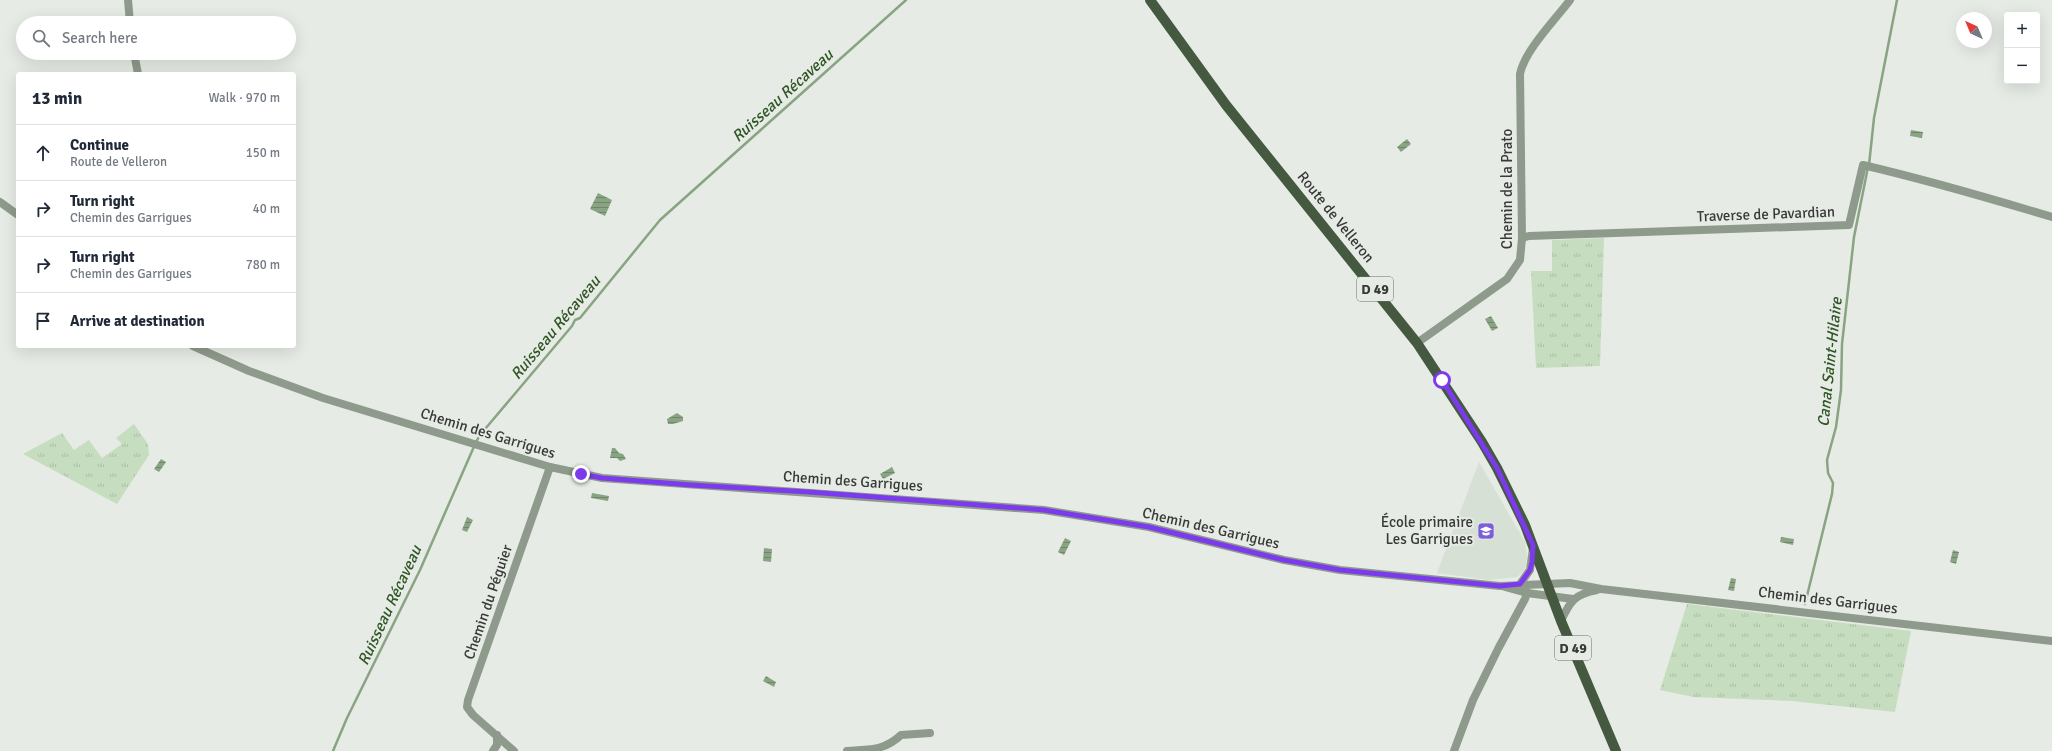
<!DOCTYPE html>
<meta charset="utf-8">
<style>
body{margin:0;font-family:Signika,sans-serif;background:#f6f6f7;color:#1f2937}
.controls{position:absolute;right:12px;top:12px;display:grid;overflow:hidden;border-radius:4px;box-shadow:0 4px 16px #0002}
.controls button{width:36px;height:36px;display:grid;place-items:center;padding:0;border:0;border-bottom:1px solid #e0e1e3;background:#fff;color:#1f2937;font:20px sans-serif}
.compass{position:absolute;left:1956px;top:12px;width:36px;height:36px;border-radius:50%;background:#fff;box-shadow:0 4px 16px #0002;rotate:316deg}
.stop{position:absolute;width:12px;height:12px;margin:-9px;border:3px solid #7c3aed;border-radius:50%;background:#fff}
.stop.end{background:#7c3aed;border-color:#fff;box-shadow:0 1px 4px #0008}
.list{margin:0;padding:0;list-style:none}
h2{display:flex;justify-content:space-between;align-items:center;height:52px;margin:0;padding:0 16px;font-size:17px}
h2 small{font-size:13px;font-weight:400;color:#747a83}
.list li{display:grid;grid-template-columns:26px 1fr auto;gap:12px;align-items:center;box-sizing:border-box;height:56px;padding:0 16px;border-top:1px solid #e0e1e3}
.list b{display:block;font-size:15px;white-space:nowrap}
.list p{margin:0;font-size:13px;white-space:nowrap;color:#747a83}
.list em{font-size:13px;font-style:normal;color:#747a83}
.icon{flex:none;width:22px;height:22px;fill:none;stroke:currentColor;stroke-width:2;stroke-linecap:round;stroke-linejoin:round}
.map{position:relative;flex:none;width:2052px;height:751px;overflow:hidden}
.search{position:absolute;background:#fff;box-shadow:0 4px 16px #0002;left:16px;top:16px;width:280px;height:44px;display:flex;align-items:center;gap:10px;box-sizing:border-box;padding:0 14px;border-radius:22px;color:#747a83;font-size:15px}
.panel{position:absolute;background:#fff;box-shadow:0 4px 16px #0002;left:16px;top:72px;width:280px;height:276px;border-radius:4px}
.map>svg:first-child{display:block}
.built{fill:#d6e0d4}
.grass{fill:url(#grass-tufts)}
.water{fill:url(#water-rules)}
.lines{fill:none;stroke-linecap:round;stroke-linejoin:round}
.stream{stroke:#89a482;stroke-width:2.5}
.street{stroke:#8e9a8b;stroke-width:8}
.primary{stroke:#44593f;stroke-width:10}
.route{stroke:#7c3aed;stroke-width:5}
.labels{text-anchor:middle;stroke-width:4;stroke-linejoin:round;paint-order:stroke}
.shield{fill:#e6ebe5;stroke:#6c6f6c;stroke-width:1}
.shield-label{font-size:14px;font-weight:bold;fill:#383a38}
.street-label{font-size:15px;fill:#383a38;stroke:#e6ebe5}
.poi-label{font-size:15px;fill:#383a38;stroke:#e6ebe5;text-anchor:end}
.water-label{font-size:16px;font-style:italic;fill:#305626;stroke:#e6ebe5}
</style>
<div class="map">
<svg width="2052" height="751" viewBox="0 0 2052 751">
<defs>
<pattern id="grass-tufts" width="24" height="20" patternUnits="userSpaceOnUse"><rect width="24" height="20" fill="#c6debf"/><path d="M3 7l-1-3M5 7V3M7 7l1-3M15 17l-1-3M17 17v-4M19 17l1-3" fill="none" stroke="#abbfa5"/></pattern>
<pattern id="water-rules" width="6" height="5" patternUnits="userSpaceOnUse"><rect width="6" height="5" fill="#89a482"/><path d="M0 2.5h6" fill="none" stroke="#71876b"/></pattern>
</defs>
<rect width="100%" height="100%" fill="#e6ebe5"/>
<polygon class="built" points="1479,462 1525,542 1527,556 1525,570 1517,577 1489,580 1437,573"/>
<g class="grass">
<polygon points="1604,238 1600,366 1536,368 1531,271 1552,271 1552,240"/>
<polygon points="134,424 148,444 149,455 117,504 23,454 62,433 74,450 89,440 102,458 122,444 116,438"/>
<polygon points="1687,604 1911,631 1895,712 1792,701 1693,697 1660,690"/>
</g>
<g class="water">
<polygon points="1911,130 1923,132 1922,138 1910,136"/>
<polygon points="1407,139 1411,144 1401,152 1397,147"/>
<polygon points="598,193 612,200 605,216 590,209"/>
<polygon points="1491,316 1498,328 1492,331 1485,319"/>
<polygon points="677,413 683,417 683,421 673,424 668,424 667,419"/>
<polygon points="612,448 615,448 619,453 623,454 626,459 620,461 617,458 610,458"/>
<polygon points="161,459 166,462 159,472 154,469"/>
<polygon points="892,467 895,473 883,479 880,474"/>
<polygon points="592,493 609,496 608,501 591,498"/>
<polygon points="467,517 473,520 467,532 462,530"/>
<polygon points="1781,537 1794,539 1793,545 1780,542"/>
<polygon points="1065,538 1071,541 1064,555 1058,552"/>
<polygon points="764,548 772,549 771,562 763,561"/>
<polygon points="1953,550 1959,552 1956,564 1950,562"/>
<polygon points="1731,578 1736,579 1734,591 1728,590"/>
<polygon points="766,676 776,682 774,687 763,681"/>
</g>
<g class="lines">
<g class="stream">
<polyline points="1869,165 1874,118 1897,0"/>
<polyline points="1805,604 1832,494 1833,483 1828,473 1827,460 1836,427 1841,390 1842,344 1854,237 1868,167"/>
<polyline points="333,751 347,718 420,570 476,442 480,435 572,326 575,320 580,318 660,220 906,0"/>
</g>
<g class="street">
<polyline points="128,0 130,23"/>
<polyline points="134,53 138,74"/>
<polyline points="0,202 18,215"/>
<path d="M1522,238L1529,236L1849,225L1863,165C1927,180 1989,198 2052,217"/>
<path d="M1417,343L1507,279L1520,260L1522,238L1520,74C1525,50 1555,20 1570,0"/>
<polyline points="193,346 249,371 323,398 550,467 602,478 1044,510 1149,527 1284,560 1340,570 1500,586 1570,583 1601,589 2052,641"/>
<polyline points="1520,584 1530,570 1533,548"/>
<polyline points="1505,587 1527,593 1573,599"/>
<path d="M1561,621C1570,601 1575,594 1597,590"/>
<polyline points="493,751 497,745 497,735"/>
<polyline points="514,751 473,715 467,707 468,700 550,467"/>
<path d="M847,751C870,749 884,751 901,735L930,733"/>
<polyline points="1454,751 1473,700 1498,649 1525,599 1527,593 1524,584"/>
</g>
<polyline class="primary" points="1150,0 1226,105 1417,343 1482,442 1497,468 1525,525 1561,621 1616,751"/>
</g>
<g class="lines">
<polyline class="route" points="581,474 602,478 691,485 809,492 1044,510 1149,527 1284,560 1340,570 1500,586 1520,584 1530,570 1532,562 1533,545 1497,468 1442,380"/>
</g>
<defs>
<g id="school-square" transform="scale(0.9)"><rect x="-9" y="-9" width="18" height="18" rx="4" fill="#795fda" stroke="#e6ebe5"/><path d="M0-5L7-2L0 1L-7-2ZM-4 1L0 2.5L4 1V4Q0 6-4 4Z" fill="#fff"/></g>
</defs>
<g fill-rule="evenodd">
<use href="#school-square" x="1486" y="531"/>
</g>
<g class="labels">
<g class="shield">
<rect x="1357" y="277" width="36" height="24" rx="3"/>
<rect x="1555" y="636" width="36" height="24" rx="3"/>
</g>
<g class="shield-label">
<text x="1375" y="294">D 49</text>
<text x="1573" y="653">D 49</text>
</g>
<g class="street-label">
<text transform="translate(1507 189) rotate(-90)" y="5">Chemin de la Prato</text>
<text transform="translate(1766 214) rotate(-2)" y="5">Traverse de Pavardian</text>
<text transform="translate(1336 217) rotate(51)" y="5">Route de Velleron</text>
<text transform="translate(488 433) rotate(17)" y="5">Chemin des Garrigues</text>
<text transform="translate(853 481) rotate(4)" y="5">Chemin des Garrigues</text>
<text transform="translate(1211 528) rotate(13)" y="5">Chemin des Garrigues</text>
<text transform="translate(1828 600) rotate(7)" y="5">Chemin des Garrigues</text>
<text transform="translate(488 602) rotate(-71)" y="5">Chemin du Péguier</text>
</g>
<g class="poi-label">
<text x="1473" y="527">École primaire<tspan x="1473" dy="17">Les Garrigues</tspan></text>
</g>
<g class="water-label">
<text transform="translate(782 95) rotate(-42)" y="6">Ruisseau Récaveau</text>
<text transform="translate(555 327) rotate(-50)" y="6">Ruisseau Récaveau</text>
<text transform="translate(1829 362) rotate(-84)" y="6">Canal Saint-Hilaire</text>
<text transform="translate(389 605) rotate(-65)" y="6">Ruisseau Récaveau</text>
</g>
</g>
</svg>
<div class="controls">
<button>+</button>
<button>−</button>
</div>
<svg class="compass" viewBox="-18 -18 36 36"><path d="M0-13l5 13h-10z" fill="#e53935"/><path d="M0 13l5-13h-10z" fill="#747a83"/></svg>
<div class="stop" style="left:1442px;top:380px"></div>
<div class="stop end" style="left:581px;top:474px"></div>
<div class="search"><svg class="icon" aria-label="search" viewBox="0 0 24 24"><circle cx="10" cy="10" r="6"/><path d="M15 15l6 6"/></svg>Search here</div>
<section class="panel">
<h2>13 min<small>Walk · 970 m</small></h2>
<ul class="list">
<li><svg class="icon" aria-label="ahead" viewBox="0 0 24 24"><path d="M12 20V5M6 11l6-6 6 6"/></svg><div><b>Continue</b><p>Route de Velleron</p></div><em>150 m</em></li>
<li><svg class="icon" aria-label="right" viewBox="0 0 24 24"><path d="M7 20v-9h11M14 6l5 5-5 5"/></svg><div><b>Turn right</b><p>Chemin des Garrigues</p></div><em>40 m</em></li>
<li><svg class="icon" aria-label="right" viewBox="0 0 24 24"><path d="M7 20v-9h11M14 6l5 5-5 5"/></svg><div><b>Turn right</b><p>Chemin des Garrigues</p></div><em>780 m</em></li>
<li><svg class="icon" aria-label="arrive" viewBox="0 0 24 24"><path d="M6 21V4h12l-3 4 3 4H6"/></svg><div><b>Arrive at destination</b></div></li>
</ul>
</section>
</div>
